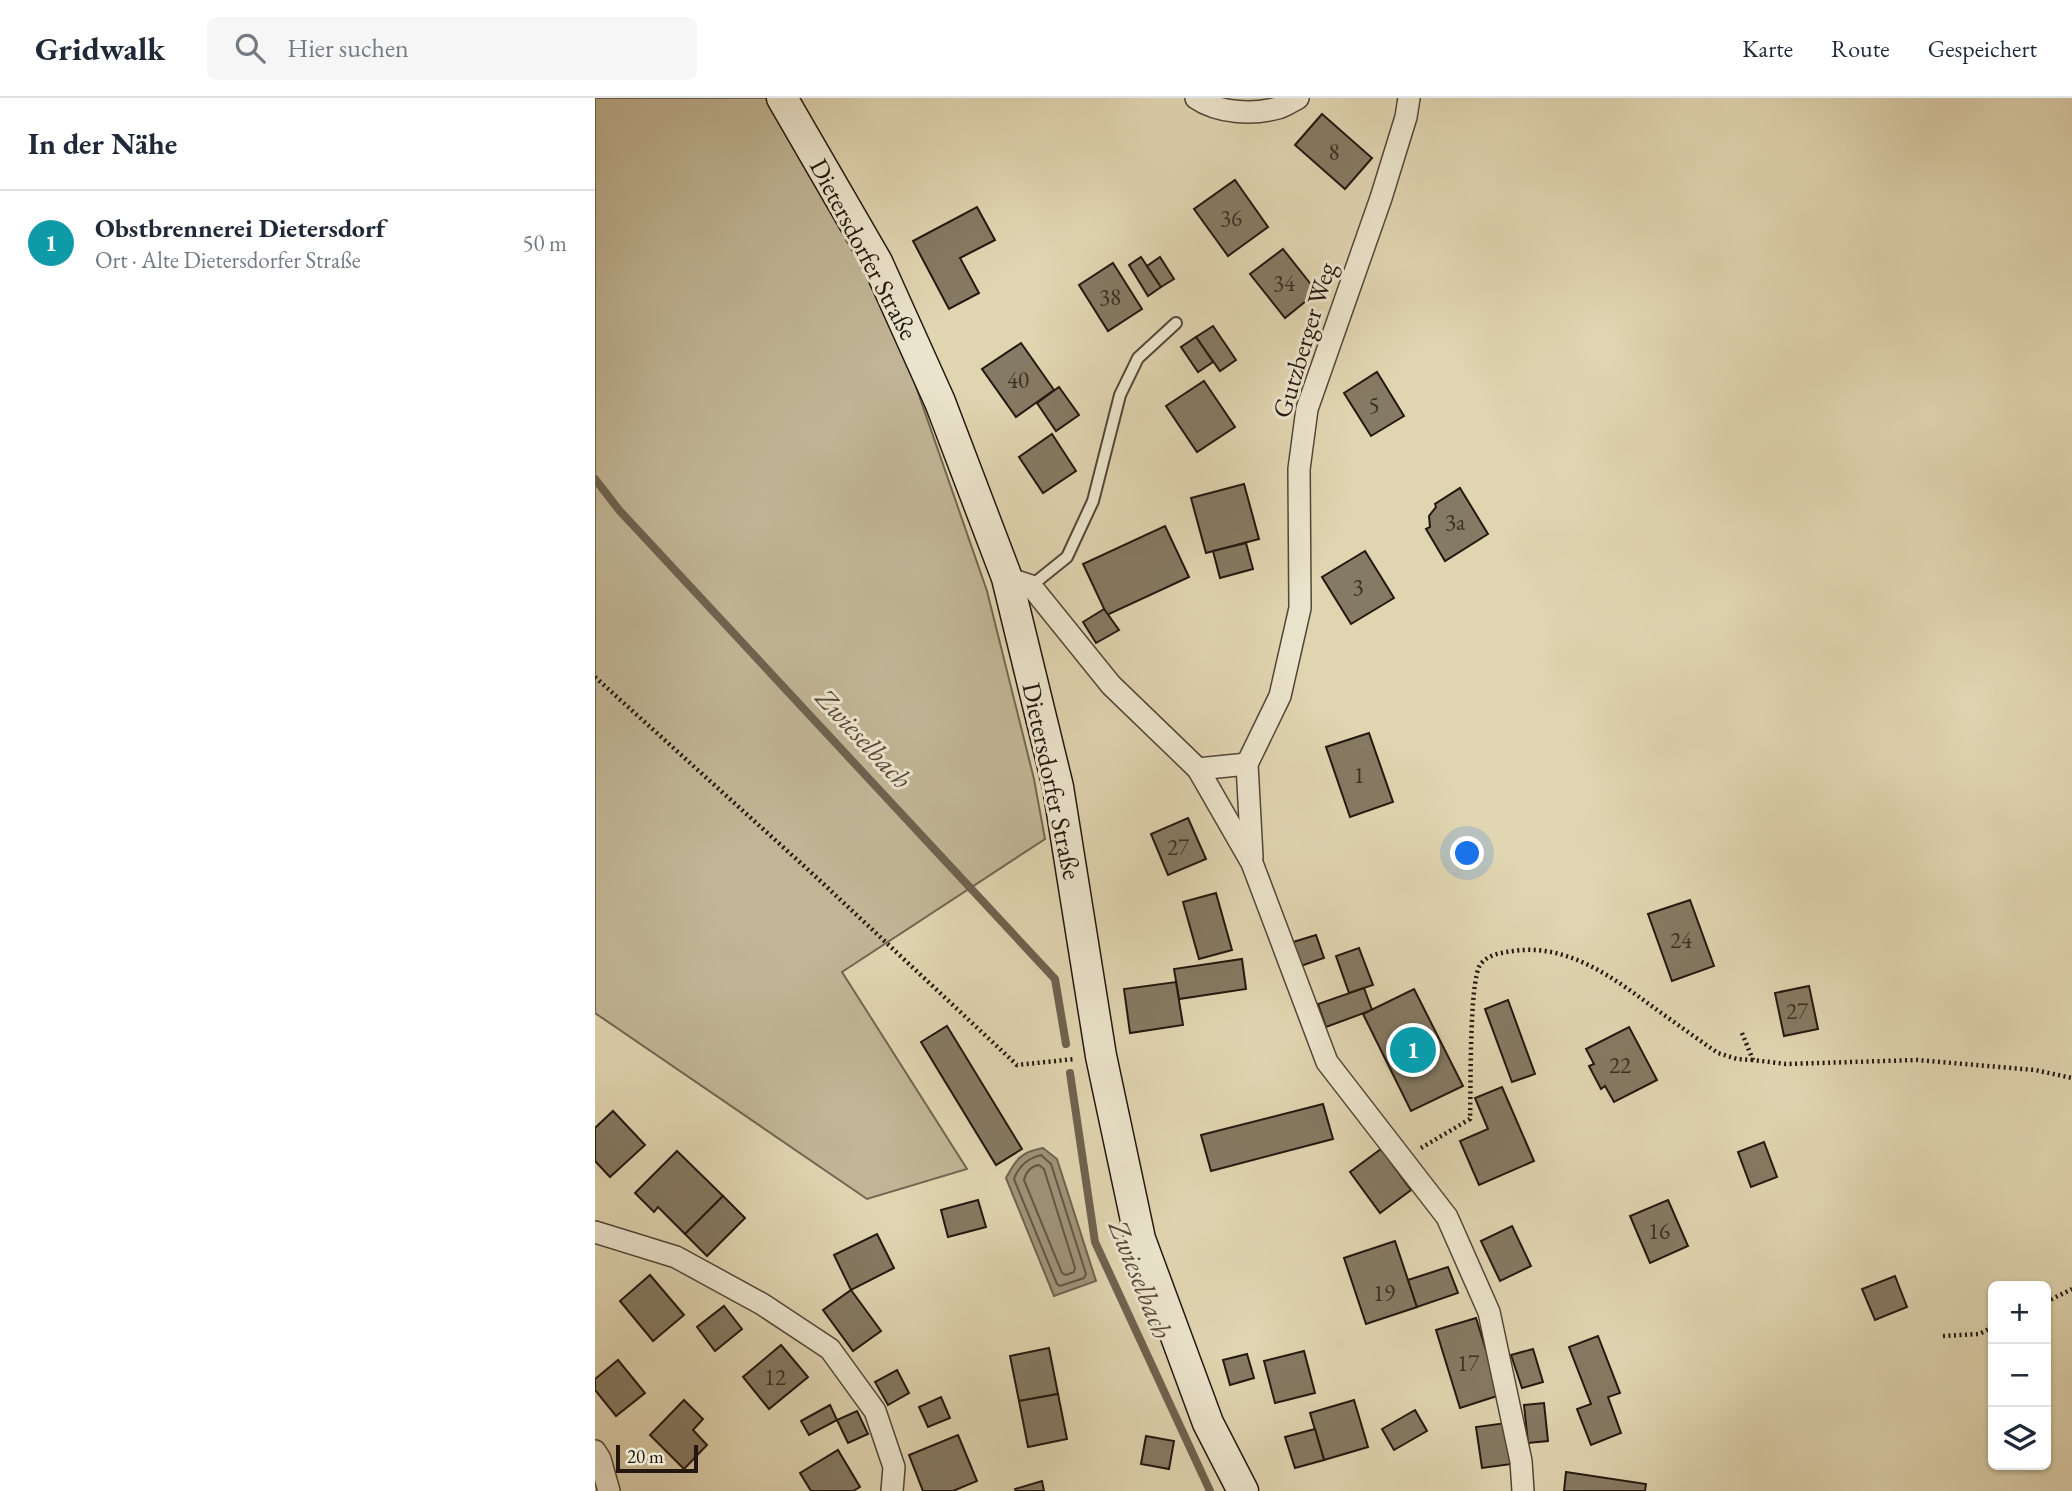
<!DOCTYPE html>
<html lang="de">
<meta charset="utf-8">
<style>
body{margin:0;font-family:"EB Garamond",serif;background:#f6f6f7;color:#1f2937}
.controls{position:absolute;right:21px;bottom:21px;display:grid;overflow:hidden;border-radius:10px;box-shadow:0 2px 5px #0004}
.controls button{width:63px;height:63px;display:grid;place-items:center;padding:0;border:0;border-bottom:2px solid #e0e1e3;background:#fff;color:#1f2937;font:35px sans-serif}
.scale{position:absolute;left:21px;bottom:18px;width:82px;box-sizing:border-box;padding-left:7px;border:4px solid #23170f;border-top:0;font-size:19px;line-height:24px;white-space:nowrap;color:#23170f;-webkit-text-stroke:5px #ebe4cc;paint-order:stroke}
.you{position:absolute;left:873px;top:756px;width:24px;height:24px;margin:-18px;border:5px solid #fff;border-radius:50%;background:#1a73e8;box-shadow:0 0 0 10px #1a73e833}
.badge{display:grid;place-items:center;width:46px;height:46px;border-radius:50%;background:#b45309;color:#fff;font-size:23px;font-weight:700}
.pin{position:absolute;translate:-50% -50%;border:4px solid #fff;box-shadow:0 2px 7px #0006}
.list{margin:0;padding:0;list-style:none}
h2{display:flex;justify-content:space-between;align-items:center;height:91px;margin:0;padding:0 28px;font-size:30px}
h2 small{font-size:23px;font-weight:400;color:#747a83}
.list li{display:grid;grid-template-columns:46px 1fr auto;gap:21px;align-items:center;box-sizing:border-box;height:105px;padding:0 28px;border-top:2px solid #e0e1e3}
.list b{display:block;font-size:26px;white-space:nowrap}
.list p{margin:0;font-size:23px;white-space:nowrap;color:#747a83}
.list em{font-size:23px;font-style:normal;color:#747a83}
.icon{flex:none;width:38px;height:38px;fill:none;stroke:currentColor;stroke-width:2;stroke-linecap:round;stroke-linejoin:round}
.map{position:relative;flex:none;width:1477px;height:1393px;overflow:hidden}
header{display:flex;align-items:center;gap:42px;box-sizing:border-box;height:98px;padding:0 35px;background:#fff;border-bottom:2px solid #e0e1e3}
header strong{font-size:33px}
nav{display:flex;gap:38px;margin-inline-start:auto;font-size:24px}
.search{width:490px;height:63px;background:#f6f6f7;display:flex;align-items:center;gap:18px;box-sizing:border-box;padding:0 24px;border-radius:10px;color:#747a83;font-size:26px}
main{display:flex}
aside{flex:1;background:#fff}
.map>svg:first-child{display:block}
.green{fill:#c0b595;stroke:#726652;stroke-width:2}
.water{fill:#a0947a;stroke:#6e624f;stroke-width:2}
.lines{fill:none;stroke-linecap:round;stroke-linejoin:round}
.shore{stroke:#625644;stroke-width:2}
.stream{stroke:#6e624f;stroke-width:8}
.building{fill:#857a63;stroke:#23170f;stroke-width:2}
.lane-casing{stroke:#524638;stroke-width:14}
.street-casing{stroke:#524638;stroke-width:24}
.secondary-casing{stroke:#23170f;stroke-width:33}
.path{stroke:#23170f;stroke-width:4.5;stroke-dasharray:2 3.5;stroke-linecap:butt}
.lane{stroke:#ebe4cc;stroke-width:10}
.street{stroke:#ebe4cc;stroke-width:21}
.secondary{stroke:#ebe4cc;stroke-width:30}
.labels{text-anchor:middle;stroke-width:6;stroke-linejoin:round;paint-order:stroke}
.number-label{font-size:23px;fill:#3c3024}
.street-label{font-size:26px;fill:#23170f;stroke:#ebe4cc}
.water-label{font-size:28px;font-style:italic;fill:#55493a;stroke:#ebe4cc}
</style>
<header>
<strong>Gridwalk</strong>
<div class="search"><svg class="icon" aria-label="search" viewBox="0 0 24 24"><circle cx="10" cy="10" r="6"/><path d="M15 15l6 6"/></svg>Hier suchen</div>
<nav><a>Karte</a><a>Route</a><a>Gespeichert</a></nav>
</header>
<main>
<aside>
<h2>In der Nähe<small></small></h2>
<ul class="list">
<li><span class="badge" style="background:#0f9aa8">1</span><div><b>Obstbrennerei Dietersdorf</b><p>Ort · Alte Dietersdorfer Straße</p></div><em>50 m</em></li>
</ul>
</aside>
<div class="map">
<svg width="1477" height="1393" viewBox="0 0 1477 1393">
<rect width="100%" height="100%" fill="#e0d5b1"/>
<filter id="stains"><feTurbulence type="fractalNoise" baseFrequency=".00286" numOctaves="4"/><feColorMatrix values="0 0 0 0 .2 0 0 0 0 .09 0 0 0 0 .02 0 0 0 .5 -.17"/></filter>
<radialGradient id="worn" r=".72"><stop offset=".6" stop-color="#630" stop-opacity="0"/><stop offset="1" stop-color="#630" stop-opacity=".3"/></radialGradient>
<polygon class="green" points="0,0 197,0 262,119 392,493 439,681 450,741 247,874 372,1071 272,1101 0,915"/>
<path class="water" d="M448,1050L462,1061L501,1183L459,1198L411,1080C421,1061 426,1054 448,1050Z"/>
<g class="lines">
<g class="shore">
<path d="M446,1057L456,1066L491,1176L489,1180L465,1188L462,1186L419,1081C424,1068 432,1060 446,1057Z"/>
<path d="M444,1067L449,1071L480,1170L479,1174L471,1177L467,1175L429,1082C431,1074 436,1068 444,1067Z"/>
</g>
<g class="stream">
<polyline points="0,381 24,412 460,881 471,946"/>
<polyline points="475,975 500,1144 615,1393"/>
</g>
</g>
<g class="building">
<polygon points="727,16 777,60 750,91 700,47"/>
<polygon points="640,82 673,129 633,158 599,111"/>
<polygon points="382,109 400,142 365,160 384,195 354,211 318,143"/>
<polygon points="688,151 722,194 690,220 655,176"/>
<polygon points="546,159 566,189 553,198 534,167"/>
<polygon points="565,159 579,181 566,189 552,168"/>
<polygon points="518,165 547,211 513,233 484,187"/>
<polygon points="618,228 641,262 625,273 601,239"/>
<polygon points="601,239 618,264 603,274 586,249"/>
<polygon points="426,245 459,292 421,319 387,271"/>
<polygon points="782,274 809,318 776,338 749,295"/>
<polygon points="609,283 640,329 602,354 571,308"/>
<polygon points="464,289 484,317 461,333 442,305"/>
<polygon points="457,336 481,373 448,395 424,359"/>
<polygon points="649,386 664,441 611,455 596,400"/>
<polygon points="865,390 893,436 850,463 831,431 835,429 834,418 841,409 840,406"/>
<polygon points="570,428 594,479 512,517 488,466"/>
<polygon points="651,445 658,471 625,480 618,453"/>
<polygon points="770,453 799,500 756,526 727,479"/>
<polygon points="509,511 524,532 501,545 488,524"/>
<polygon points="774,635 798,704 755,719 731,649"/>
<polygon points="593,720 611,761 573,777 556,736"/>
<polygon points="621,795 637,852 604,861 588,804"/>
<polygon points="1095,802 1119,868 1077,883 1053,816"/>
<polygon points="721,837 729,860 703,869 695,845"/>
<polygon points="764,850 778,887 754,895 741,858"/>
<polygon points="647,861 651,891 584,901 579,871"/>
<polygon points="581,884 588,927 535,935 529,891"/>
<polygon points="1214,888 1223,931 1189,938 1180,895"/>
<polygon points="769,890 777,912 731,929 723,906"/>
<polygon points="819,891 868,988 816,1013 768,916"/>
<polygon points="913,902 940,976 917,984 890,911"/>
<polygon points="352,928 427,1051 401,1067 326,944"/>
<polygon points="1034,929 1062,982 1019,1004 1010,988 1006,991 994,968 999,966 991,951"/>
<polygon points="907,989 939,1063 884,1087 865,1043 893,1031 880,1000"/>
<polygon points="728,1006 738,1041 616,1073 606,1037"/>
<polygon points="18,1013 50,1047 15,1079 0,1063 0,1030"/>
<polygon points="1169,1044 1182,1079 1156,1089 1143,1054"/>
<polygon points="786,1051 816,1092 785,1115 755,1074"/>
<polygon points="82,1053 128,1098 90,1136 63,1109 59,1114 40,1095"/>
<polygon points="128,1098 150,1120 112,1158 90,1136"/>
<polygon points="383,1102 391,1129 353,1139 346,1112"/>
<polygon points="1073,1102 1093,1148 1055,1165 1035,1118"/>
<polygon points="917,1128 936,1168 905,1183 886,1143"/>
<polygon points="282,1136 299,1170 256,1192 239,1157"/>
<polygon points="800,1143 822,1209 771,1226 749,1160"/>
<polygon points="853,1169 863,1195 822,1209 813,1182"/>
<polygon points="55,1177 89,1217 58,1243 25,1203"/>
<polygon points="1300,1178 1312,1209 1280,1222 1267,1191"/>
<polygon points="256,1192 286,1233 258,1253 228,1212"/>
<polygon points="129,1208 147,1231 120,1253 102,1229"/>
<polygon points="881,1220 905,1297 865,1310 841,1232"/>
<polygon points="1003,1238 1025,1295 1013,1299 1026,1335 996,1347 982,1311 996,1306 974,1249"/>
<polygon points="186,1247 213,1279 174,1311 148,1279"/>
<polygon points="454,1250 463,1296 424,1303 415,1258"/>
<polygon points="938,1251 948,1284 927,1290 916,1257"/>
<polygon points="709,1253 720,1295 680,1305 669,1263"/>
<polygon points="652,1256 659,1280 635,1287 628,1262"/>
<polygon points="23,1262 50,1295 21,1318 0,1292 0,1281"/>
<polygon points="302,1272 314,1295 293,1307 280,1284"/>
<polygon points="463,1296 472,1341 433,1349 424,1303"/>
<polygon points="346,1299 355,1320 333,1329 324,1309"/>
<polygon points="89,1302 108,1321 98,1332 112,1347 89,1371 55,1337"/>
<polygon points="759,1302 773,1349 729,1362 715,1315"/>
<polygon points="949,1305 953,1343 933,1345 929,1307"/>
<polygon points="235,1307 242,1322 214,1337 206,1323"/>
<polygon points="820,1312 832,1333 799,1352 787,1331"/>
<polygon points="262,1313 273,1336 253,1345 242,1322"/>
<polygon points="911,1325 917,1366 887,1370 881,1329"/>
<polygon points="720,1331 729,1362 700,1370 690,1339"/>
<polygon points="363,1337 382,1383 358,1393 328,1393 314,1357"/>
<polygon points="551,1338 579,1343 574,1371 546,1366"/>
<polygon points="243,1352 265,1389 258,1393 216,1393 205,1375"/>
<polygon points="971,1374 1051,1386 1050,1393 969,1393"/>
<polygon points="447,1383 449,1393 421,1393 420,1391"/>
</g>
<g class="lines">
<g class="lane-casing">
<polyline id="lane" points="436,488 472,459 498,403 525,297 543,260 581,225"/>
</g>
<g class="street-casing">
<g id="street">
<path d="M601,0C623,15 657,17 683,10C690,8 697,3 703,0"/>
<polyline points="412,480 436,488 516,587 603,671 657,765 732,964 852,1119 894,1214 926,1363 928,1393"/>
<polyline points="603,671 652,666"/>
<polyline points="657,759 652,666 685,598 705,510 704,371 712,311 786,100 811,19 814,0"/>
<polyline points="0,1134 81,1159 167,1206 235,1251 280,1313 299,1369 297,1393"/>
<polyline points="0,1353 5,1361 14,1393"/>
</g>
</g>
<g class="secondary-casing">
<polyline id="secondary" points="187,0 282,164 345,304 412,480 463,689 506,958 545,1141 613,1325 648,1393"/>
</g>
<g class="path">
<polyline points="0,579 220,778 422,967 480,961"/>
<polyline points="1147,935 1158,962 1191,966 1322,962 1440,972 1477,980"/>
<path d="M826,1050L875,1021C876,996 874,884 885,867C893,856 906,855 918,853C972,845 1017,879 1058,909C1079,924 1101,940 1123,955L1142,961L1158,962"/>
<polyline points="1451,1204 1477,1191"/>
<polyline points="1348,1238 1384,1236 1398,1229"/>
</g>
<use href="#lane" class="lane"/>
<use href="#street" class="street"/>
<use href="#secondary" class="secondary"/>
</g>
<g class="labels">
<g class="number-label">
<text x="739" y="62">8</text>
<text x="636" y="128">36</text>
<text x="689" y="193">34</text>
<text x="515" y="207">38</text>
<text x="423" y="290">40</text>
<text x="779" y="315">5</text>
<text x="860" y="432">3a</text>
<text x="763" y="497">3</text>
<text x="764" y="685">1</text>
<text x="583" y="757">27</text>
<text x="1086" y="850">24</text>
<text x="1202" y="921">27</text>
<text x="1025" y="975">22</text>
<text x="1064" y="1141">16</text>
<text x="789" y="1203">19</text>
<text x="873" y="1273">17</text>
<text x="180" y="1287">12</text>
</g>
<g class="street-label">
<text transform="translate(269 151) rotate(62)" y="9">Dietersdorfer Straße</text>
<text transform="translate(709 242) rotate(-73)" y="9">Gutzberger Weg</text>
<text transform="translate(457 683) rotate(78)" y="9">Dietersdorfer Straße</text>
</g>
<g class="water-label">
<text transform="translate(269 640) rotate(47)" y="10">Zwieselbach</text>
<text transform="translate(546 1181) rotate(68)" y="10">Zwieselbach</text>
</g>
</g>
<rect width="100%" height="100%" filter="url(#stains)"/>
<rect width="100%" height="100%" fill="url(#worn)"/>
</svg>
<div class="controls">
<button>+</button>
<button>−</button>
<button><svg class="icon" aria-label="layers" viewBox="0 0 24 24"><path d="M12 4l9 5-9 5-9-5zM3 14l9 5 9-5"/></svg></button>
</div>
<div class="scale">20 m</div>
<div class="you"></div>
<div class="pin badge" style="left:818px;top:952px;background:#0f9aa8">1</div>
</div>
</main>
